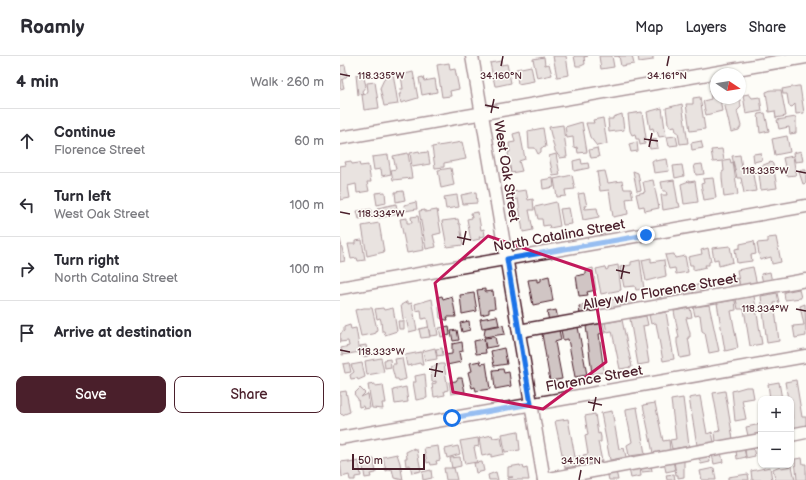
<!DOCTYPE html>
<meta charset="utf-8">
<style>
body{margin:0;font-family:"Balsamiq Sans",sans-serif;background:#f2f2f3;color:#2b2b33}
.controls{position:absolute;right:12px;bottom:12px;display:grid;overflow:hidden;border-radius:8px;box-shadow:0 1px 3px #0004}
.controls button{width:36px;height:36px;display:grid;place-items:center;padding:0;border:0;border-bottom:1px solid #e1e1e2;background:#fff;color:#2b2b33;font:20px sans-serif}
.compass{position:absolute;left:370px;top:12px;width:36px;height:36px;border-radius:50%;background:#fff;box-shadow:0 1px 3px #0004;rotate:102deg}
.scale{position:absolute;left:12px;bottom:10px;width:73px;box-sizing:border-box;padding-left:4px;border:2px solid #4a1f2b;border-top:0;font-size:11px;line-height:14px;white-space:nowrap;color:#4a1f2b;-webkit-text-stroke:3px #fdfcf7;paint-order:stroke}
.stop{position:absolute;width:12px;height:12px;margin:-9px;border:3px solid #1a73e8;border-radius:50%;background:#fff}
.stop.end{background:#1a73e8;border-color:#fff;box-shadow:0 1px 4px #0008}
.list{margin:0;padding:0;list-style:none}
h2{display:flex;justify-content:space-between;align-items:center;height:52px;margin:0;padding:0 16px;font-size:17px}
h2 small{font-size:13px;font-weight:400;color:#7c7c81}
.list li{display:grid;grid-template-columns:26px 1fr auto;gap:12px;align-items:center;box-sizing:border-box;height:64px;padding:0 16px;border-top:1px solid #e1e1e2}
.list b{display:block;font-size:15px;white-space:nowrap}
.list p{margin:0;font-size:13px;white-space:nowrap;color:#7c7c81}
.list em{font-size:13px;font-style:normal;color:#7c7c81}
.actions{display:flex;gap:8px;padding:12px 16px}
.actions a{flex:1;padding:9px 0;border:1px solid #4a1f2b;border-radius:8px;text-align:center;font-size:14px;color:#4a1f2b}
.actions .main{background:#4a1f2b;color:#fff}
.icon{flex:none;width:22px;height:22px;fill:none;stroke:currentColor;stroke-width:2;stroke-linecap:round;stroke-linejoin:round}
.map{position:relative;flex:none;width:466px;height:424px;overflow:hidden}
header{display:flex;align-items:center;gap:24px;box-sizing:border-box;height:56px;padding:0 20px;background:#fff;border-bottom:1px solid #e1e1e2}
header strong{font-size:19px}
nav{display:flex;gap:22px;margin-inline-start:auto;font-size:14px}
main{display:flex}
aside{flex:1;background:#fff}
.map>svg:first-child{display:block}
.building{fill:#d0c5c4;stroke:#4a1f2b}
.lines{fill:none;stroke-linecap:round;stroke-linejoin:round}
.minor-casing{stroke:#4a1f2b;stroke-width:15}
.minor{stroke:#fdfcf7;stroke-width:12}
.route{stroke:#1a73e8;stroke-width:5}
.marked{fill:none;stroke:#c2185b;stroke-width:3;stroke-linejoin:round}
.ticks{fill:none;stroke:#4a1f2b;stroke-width:1.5}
.labels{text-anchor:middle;stroke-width:3;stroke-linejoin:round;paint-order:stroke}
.street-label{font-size:14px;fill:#4a1f2b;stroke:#fdfcf7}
.ticks-label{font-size:10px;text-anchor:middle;fill:#4a1f2b;stroke:#fdfcf7;stroke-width:3;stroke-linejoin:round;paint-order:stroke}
</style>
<header>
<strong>Roamly</strong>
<nav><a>Map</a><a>Layers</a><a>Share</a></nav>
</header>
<main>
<aside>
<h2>4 min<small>Walk · 260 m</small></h2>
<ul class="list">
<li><svg class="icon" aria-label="ahead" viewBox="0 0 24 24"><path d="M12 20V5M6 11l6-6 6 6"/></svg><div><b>Continue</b><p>Florence Street</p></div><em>60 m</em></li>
<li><svg class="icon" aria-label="left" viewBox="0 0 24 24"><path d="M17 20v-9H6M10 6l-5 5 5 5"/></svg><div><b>Turn left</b><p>West Oak Street</p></div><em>100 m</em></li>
<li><svg class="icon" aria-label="right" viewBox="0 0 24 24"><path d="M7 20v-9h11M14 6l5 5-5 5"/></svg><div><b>Turn right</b><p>North Catalina Street</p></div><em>100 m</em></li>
<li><svg class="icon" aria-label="arrive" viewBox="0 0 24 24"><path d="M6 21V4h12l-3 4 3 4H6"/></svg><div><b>Arrive at destination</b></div></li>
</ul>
<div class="actions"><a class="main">Save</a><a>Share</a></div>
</aside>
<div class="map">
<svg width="466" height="424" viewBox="0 0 466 424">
<rect width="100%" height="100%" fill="#fdfcf7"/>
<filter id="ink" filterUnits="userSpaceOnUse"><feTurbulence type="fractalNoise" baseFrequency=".025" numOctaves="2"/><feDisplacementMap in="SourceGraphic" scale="8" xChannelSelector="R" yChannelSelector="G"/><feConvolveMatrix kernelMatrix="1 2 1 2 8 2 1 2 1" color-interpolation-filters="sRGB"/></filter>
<g filter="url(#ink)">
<g class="building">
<polygon points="213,0 226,0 229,19 217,21"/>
<polygon points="234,0 248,0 244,1 245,8 241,10 236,10"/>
<polygon points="259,0 272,0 274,11 261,13"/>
<polygon points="274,0 292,0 294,8 281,10 279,0"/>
<polygon points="298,0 313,0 313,4 299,6"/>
<polygon points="204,1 205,9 209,8 212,19 197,22 193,3"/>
<polygon points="161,5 161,9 167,8 171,27 157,30 155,30 150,7"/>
<polygon points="109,7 110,14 115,13 119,33 110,35 111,40 102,41 97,9"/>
<polygon points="5,9 7,20 2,24 4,32 0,33 0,10"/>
<polygon points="191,10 194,25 178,28 176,13"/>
<polygon points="73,16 78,42 61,47 59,38 61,38 60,33 63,33 61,19"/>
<polygon points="53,17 58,48 44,50 40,32 46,19"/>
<polygon points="23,18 26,30 22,35 23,38 18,39 16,19"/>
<polygon points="83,21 84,25 95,23 97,36 82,39 79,22"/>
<polygon points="35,26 39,52 24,54 22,39 26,38 28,35 27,27"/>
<polygon points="458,30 460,30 464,57 456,58 455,48 452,51 449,50 447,38 443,38 442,33"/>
<polygon points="376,34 376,42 380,42 382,55 366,59 363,45 371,43 370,35"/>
<polygon points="431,34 441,34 446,60 436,62 435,55 429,56 426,36"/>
<polygon points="409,38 412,42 420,41 422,55 406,58 403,39"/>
<polygon points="360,41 365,73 350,75 346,48 353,48 353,42"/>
<polygon points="383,42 398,42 400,44 401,51 397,55 401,70 399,74 391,76"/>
<polygon points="342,48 348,87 340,88 338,76 336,76 335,70 330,71 328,67 326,52"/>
<polygon points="322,52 326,80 319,81 317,75 314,76 313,72 310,73 307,56"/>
<polygon points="302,56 306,82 304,82 305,88 300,89 299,83 296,83 295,78 292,79 290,75 288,58"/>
<polygon points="425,57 429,75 420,77 418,58"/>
<polygon points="282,58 284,74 269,76 268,63 273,63 273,61"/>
<polygon points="456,61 456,77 450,78 449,71 439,73 437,64"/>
<polygon points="263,62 267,88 257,90 250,81 246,67 254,67 253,64"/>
<polygon points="242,66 247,96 238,97 237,91 234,92 233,81 227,82 225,71"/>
<polygon points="223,69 227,101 220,102 215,95 209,71"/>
<polygon points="203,72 206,91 201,92 201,96 198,98 195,92 189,92 188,75"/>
<polygon points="180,76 185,103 179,105 182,115 171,117 168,96 170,96 169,87 175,86 173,78"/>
<polygon points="336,80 338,89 329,90 327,81"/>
<polygon points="447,80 450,96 435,99 432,83"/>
<polygon points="316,83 318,92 310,93 308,85"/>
<polygon points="361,85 363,92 352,94 351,87"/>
<polygon points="122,86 126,103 104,107 104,111 95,112 92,91"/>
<polygon points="297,86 298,95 291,96 289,88"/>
<polygon points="257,92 259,101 251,102 249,94"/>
<polygon points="382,93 384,104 390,103 391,107 393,106 398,139 384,141 382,122 382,116 384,115 383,105 373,106 371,94"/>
<polygon points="79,95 80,97 88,96 90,108 72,111 70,97"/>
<polygon points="461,95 463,105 455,106 453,97"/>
<polygon points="68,97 72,122 53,124 51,114 56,113 53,100"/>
<polygon points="421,97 422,104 414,106 413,98"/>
<polygon points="216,98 220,119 213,120 209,100"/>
<polygon points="48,99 51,118 42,120 41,113 34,114 32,101"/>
<polygon points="400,99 402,112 409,111 412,113 416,135 404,137 401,122 397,122 392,100"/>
<polygon points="453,100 456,119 447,120 443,102"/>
<polygon points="241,103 242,108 248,107 249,112 234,115 233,105"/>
<polygon points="315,103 315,105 327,103 329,115 314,117 312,105"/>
<polygon points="11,105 12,108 19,107 20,110 28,109 31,126 27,126 29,135 17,137 16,128 8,130 10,142 0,144 0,110 6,109 5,106"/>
<polygon points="431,106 433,108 437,132 421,134 419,118 422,117 421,110"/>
<polygon points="362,108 364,118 356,119 354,109"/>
<polygon points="342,109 344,120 335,122 333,110"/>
<polygon points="111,112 114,129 101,132 98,114"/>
<polygon points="461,114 466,114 466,127 463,128 459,116"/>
<polygon points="265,115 268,127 282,125 284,133 291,133 293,142 286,143 288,158 273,161 269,134 260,135 257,116"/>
<polygon points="293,115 298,117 301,134 297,135"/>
<polygon points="232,119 235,133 225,134 226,140 217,141 214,123"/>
<polygon points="213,122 214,131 203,133 202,124"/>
<polygon points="373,122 376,142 364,144 361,128 364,127 363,123"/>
<polygon points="313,124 319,152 305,155 304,150 299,151 296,138 305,136 303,126"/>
<polygon points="334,124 338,147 339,147 340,151 323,154 321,139 327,139 326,135 323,135 321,126"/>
<polygon points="349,125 349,126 355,125 358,146 344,148 341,128"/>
<polygon points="186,134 188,144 193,143 194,154 189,154 193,174 183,176 178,143 173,144 172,136"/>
<polygon points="63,135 65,144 56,146 55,136"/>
<polygon points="45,136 46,147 37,149 35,137"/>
<polygon points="136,136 137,147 123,148 121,139"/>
<polygon points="244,137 247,150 244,150 245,153 257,152 259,161 243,164 238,138"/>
<polygon points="117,139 119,151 106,153 104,141"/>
<polygon points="76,146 77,153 65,155 64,149"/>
<polygon points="216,146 220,170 210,172 209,169 203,170 202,163 198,163 195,151"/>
<polygon points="56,148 58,158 39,162 37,152"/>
<polygon points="229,152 232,168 223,169 220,153"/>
<polygon points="31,153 32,160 19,163 17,155"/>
<polygon points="85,154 85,156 97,154 101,177 93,179 96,191 86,193 79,155"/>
<polygon points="138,156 141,174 144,173 145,180 139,181 140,183 131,185 127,163 132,162 131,157"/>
<polygon points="78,160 84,194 67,197 60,163 67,162 67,167 72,167 71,161"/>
<polygon points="118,163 119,168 120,168 123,189 107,191 102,165"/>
<polygon points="39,167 44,196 27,200 22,170"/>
<polygon points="436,181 441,206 432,208 431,201 420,204 417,187 428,186 428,182"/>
<polygon points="0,183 5,205 0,206"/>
<polygon points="22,184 25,204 18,205 17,202 11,203 8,188 15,188 15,185"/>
<polygon points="414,185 416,198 411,199 412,205 397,207 395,193 400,192 400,188"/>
<polygon points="390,190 393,206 379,210 378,203 374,204 372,192"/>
<polygon points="368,192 371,205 369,206 369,209 365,209 366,211 353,214 353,209 350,209 348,201 362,198 361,194"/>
<polygon points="334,198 335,202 345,200 348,216 336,218 335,212 329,213 325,199"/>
<polygon points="311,202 311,206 324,204 326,220 306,225 302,204"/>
<polygon points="300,204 304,233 296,234 295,230 284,231 280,211 291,209 291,206"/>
<polygon points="278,209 281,234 261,238 256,213 265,211 266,214 268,213 268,211"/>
<polygon points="413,211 417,229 400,232 397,214"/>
<polygon points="253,212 256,234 247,236 248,239 239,240 236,220 246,218 246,214"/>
<polygon points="430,216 432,226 423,227 421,218"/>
<polygon points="209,220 213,245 193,249 188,224 197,223 197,226 201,225 201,222"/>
<polygon points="398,222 400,231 391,233 389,224"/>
<polygon points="362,228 363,238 354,240 353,230"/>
<polygon points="352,230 354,240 346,241 344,232"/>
<polygon points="145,233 145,236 153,235 155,252 149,253 149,257 141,259 137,234"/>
<polygon points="329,233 331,244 318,245 317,242 322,241 321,234"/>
<polygon points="459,233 461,242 445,244 444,236"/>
<polygon points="134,237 137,255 122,258 120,239"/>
<polygon points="437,237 439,246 434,247 439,285 427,287 421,240"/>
<polygon points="102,240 103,243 112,240 116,261 107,261 108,264 106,264 100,262 98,241"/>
<polygon points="293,240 295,250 286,252 284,242"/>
<polygon points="414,240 422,288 410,290 404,253 398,253 396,243"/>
<polygon points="284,242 286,251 271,254 269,244"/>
<polygon points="92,243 98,279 90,280 87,262 82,263 81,254 76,255 75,248"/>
<polygon points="395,244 396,254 391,255 398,292 385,295 377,247"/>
<polygon points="68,245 68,248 72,247 77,274 69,276 66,262 63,263 61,249"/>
<polygon points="247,248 249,258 240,259 239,250"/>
<polygon points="465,248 466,280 455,282 453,270 464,269 460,250"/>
<polygon points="369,249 379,295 369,297 365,277 362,275 360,259 355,260 353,251"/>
<polygon points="24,252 32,252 37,273 36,277 33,278 21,280 15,254"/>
<polygon points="43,252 44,254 53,252 57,275 45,279 44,275 42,275 41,265 40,262 37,263 35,253"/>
<polygon points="350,252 352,261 346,262 350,277 350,281 348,281 351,300 340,302 337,287 337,282 339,282 334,255"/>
<polygon points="216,254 218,263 209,265 207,256"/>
<polygon points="326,256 334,303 323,305 316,267 311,268 309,259"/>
<polygon points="157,260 159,269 142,272 140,263"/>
<polygon points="306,260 308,269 303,270 309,307 298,309 290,263"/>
<polygon points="282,264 292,311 280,313 272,275 267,276 265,267"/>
<polygon points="58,265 64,265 64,273 59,273"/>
<polygon points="129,265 130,274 122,276 120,267"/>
<polygon points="263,267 265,277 259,278 264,316 252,318 246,270"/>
<polygon points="10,269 11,273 16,272 20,296 2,299 1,292 9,290 8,285 0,286 0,278 4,275 4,271"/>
<polygon points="163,269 165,278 144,281 145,272"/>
<polygon points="109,270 110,279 101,281 99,272"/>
<polygon points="88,271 90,281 81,282 79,273"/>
<polygon points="238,271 247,319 235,321 228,283 223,284 221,274"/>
<polygon points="117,274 119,284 113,285 111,275"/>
<polygon points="219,274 221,284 215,286 222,323 210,325 202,278"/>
<polygon points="155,281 157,290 146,292 144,282"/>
<polygon points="144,283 146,297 136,298 134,285"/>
<polygon points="122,286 123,295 119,296 121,306 107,309 105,299 112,298 112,288"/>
<polygon points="26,289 28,300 23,301 20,290"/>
<polygon points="95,292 97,303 85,305 83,295"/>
<polygon points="102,292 103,299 97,300 96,293"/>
<polygon points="164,292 167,308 154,310 151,295"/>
<polygon points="81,296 83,309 81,309 80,307 67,310 65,299"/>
<polygon points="41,302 44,316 27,319 25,305"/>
<polygon points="62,302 66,323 59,325 58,323 55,323 52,312 53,308 56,308 55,303"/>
<polygon points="50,303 51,311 45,312 44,304"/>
<polygon points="140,305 141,308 146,307 150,333 136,335 135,331 132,332 128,316 132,315 130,307"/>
<polygon points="9,307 11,316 5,317 3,308"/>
<polygon points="22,307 25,321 18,324 17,322 11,323 10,319 14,316 11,309"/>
<polygon points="101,308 104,308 108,334 104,335 105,339 94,341 92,328 96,327 96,325 92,326 91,311"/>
<polygon points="163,313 164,317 169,316 171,330 155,333 153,314"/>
<polygon points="85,318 87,342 76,344 73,326 76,326 75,320"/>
<polygon points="118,322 122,322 125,336 111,338 109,326 116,325"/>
<polygon points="456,324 462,361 466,361 466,370 453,372 451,343 448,343 445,326"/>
<polygon points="439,326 442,343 430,343 428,328"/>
<polygon points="35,328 35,330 43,329 46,347 42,347 43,353 32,352 28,329"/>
<polygon points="66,331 68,346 55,348 53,334"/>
<polygon points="406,331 412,331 414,342 402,344 406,363 395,365 392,335"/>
<polygon points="20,332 25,337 21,341 28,338 30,352 24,353 23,350 19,351 18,343 14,338"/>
<polygon points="6,335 10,356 2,359 0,357 0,336"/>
<polygon points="385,335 393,383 376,386 375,376 380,375 373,337"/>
<polygon points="360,340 367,378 372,376 374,386 357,389 349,342"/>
<polygon points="343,342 349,390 332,393 330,384 336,383 331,344"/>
<polygon points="315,347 323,385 329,384 330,394 313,397 303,349"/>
<polygon points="297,351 305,398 289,400 287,389 292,386 286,356 286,353"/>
<polygon points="272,355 279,393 284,392 286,401 270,404 261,357"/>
<polygon points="255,358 258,378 260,377 261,381 261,386 258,386 262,405 245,408 243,399 248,398 245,380 248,379 245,360"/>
<polygon points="228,363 235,401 240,400 242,409 225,412 215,365"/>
<polygon points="421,368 421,377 408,380 406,371"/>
<polygon points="178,375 180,394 165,396 162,378"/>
<polygon points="152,379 153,382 161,381 164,398 151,401 151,398 142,400 139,382"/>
<polygon points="138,382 139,390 134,391 137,406 125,408 120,385"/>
<polygon points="98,390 100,404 96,405 97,408 91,409 90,406 87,407 84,392"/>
<polygon points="118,390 120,398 107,402 105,393"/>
<polygon points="413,391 415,400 406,402 405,392"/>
<polygon points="74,392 74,394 77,394 81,415 72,417 70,409 66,410 65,402 67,402 66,396"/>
<polygon points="404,393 406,401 397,403 396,394"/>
<polygon points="381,396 383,406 374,408 372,398"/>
<polygon points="57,398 60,407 63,424 54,422 52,413 46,415 43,401"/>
<polygon points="369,398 370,406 361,408 358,400"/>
<polygon points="120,401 121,410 112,412 110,402"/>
<polygon points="462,402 463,408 466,408 466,424 457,424 455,403"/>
<polygon points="29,403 34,403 36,417 30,418 31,421 25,422 22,405"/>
<polygon points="344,404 344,421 338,422 338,419 336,419 334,405"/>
<polygon points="9,405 9,407 19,405 21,420 15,421 15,424 10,424 9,419 2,421 0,406"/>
<polygon points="333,405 335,414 326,416 324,407"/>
<polygon points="142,406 144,415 136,417 134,407"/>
<polygon points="180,409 180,410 183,410 184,413 187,412 189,424 168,424 168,422 173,421 168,421 168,411"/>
<polygon points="311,409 312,415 302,416 301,411"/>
<polygon points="440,410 441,412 452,410 455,424 435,424 433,413"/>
<polygon points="300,411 301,420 291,422 289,413"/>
<polygon points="430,411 432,424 412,424 411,415"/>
<polygon points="104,412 114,412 117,424 106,424"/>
<polygon points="374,412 376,424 362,424 360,415"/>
<polygon points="91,414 92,422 83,424 82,416"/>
<polygon points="276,415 278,424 269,424 267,416"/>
<polygon points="156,416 158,424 149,424 148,419"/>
<polygon points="334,418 335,424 327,424 326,419"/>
<polygon points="408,418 409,424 388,424 388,421"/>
</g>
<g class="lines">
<g class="minor-casing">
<g id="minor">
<polyline points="132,0 204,424"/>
<polyline points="0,82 466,1"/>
<polyline points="0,232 466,150"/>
<polyline points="179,275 466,224"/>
<polyline points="451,379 466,376"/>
<polyline points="0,382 466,300"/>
<polyline points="204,424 421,384"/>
</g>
</g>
<use href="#minor" class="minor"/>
</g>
</g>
<g class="lines" filter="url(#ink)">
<polyline class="route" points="112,362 191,348 167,203 306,179"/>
</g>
<path d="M0 0H466V424H0ZM148,180L251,215L266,306L203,353L113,336L95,227Z" fill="#fdfcf7" fill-opacity=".55" fill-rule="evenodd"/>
<path class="marked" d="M148,180L251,215L266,306L203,353L113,336L95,227Z"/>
<path class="ticks" d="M161,10L163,0M327,10L329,0M0,18L10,20M145,49L159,52M151,57L154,43M304,83L318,85M309,91L312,77M456,115L466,117M0,156L10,158M117,181L131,184M123,189L126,175M276,214L290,217M281,223L284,209M456,253L466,255M0,294L10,296M89,313L103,316M95,321L97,307M248,346L262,349M253,355L256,341M239,424L241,414"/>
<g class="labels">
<g class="street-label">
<text transform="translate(167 115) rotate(81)" y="5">West Oak Street</text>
<text transform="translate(219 179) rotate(-10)" y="5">North Catalina Street</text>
<text transform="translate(320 235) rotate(-10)" y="5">Alley w/o Florence Street</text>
<text transform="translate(254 322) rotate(-10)" y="5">Florence Street</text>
</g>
</g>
<g class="ticks-label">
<text x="161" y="23">34.160°N</text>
<text x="327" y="23">34.161°N</text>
<text x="41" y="23">118.335°W</text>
<text x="425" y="118">118.335°W</text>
<text x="41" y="161">118.334°W</text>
<text x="425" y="256">118.334°W</text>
<text x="41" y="299">118.333°W</text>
<text x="241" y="408">34.161°N</text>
</g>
</svg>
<div class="controls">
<button>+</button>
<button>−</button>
</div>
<svg class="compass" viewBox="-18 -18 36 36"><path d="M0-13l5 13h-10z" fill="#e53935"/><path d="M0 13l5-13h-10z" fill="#7c7c81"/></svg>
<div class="scale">50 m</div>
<div class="stop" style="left:112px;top:362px"></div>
<div class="stop end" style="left:306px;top:179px"></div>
</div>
</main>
